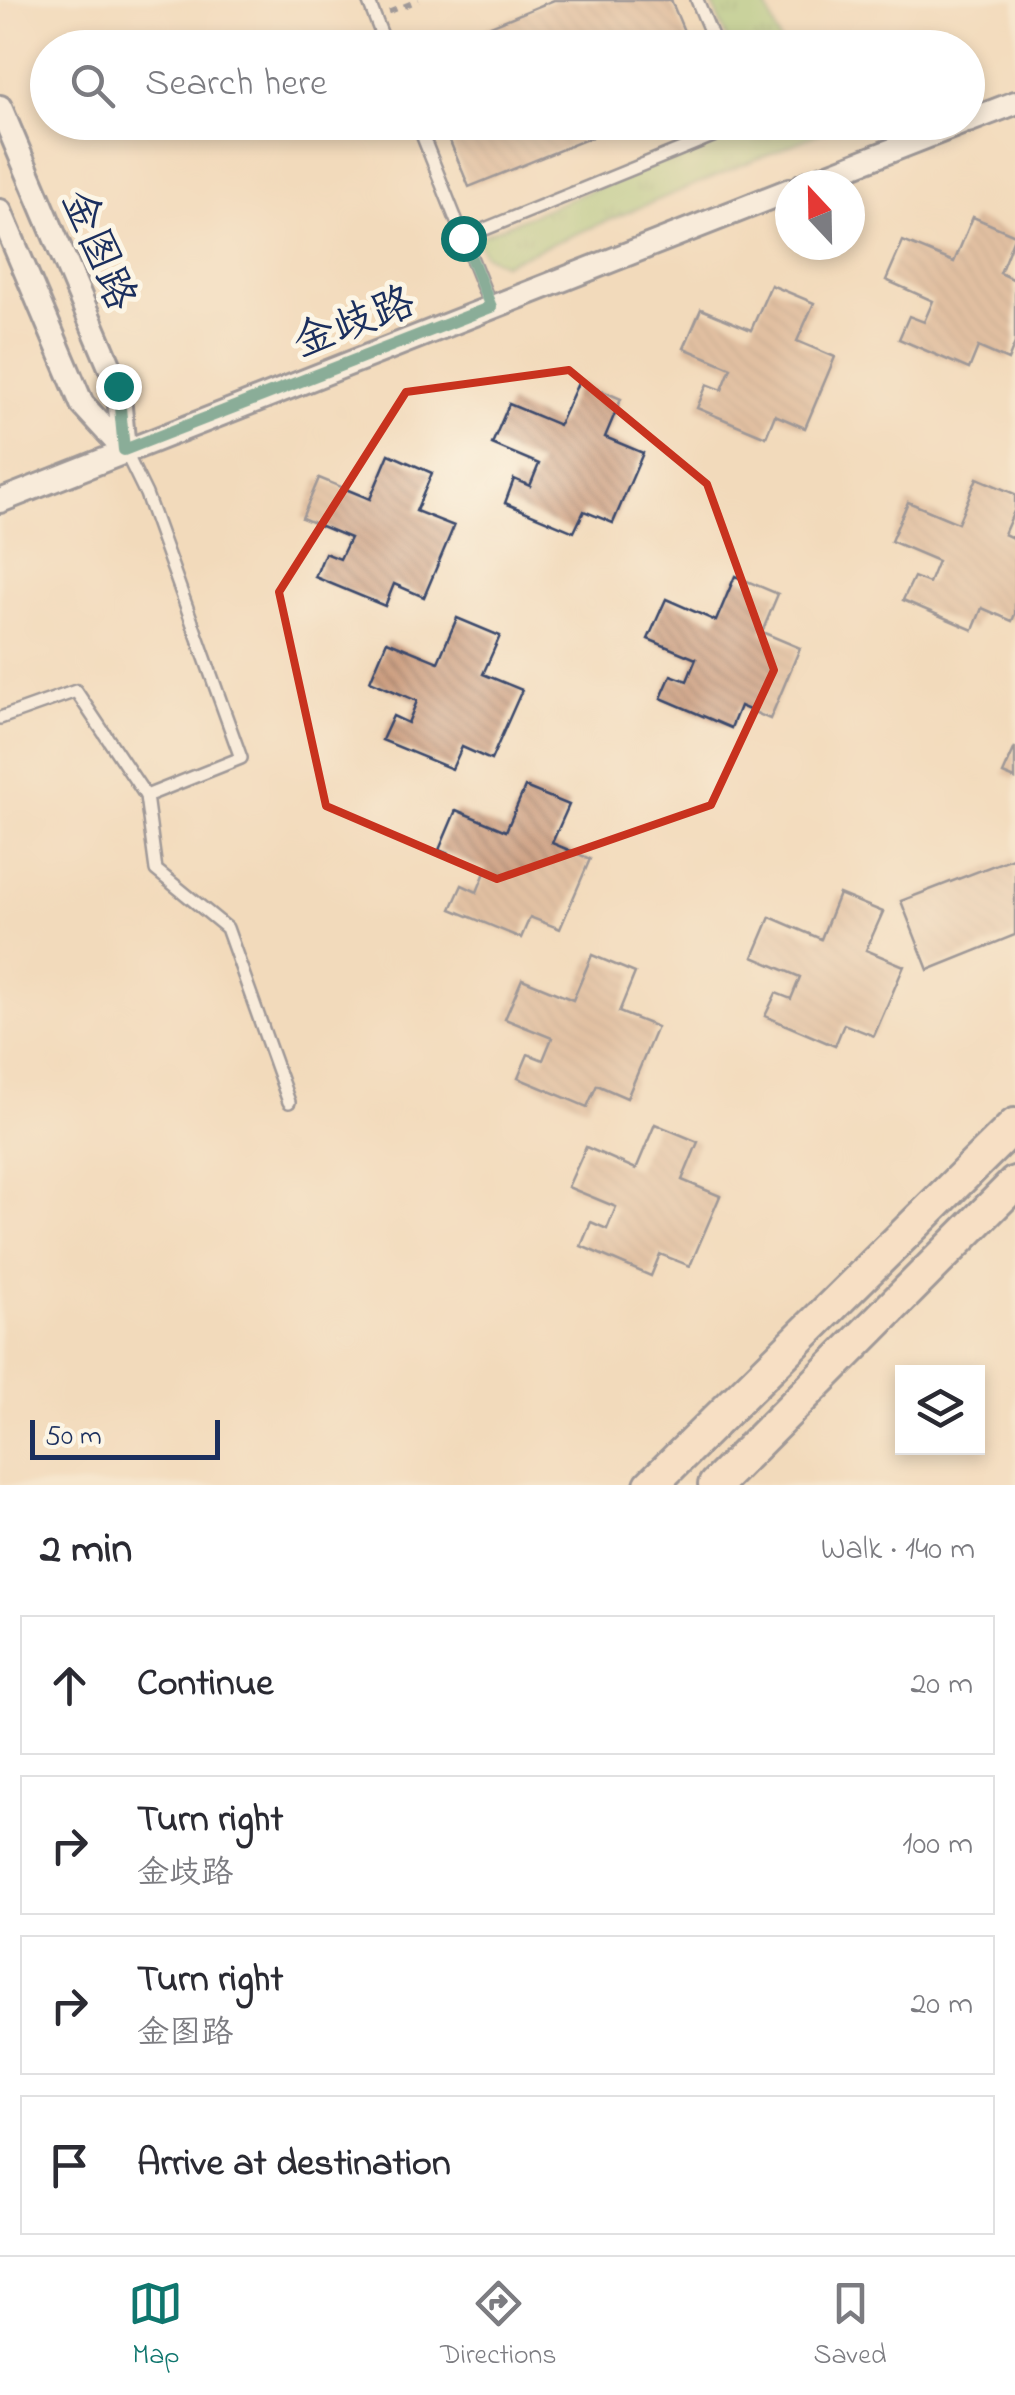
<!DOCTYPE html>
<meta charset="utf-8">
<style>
body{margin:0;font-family:"Indie Flower","LXGW WenKai TC",sans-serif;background:#f7f7f7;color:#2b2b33}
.controls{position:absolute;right:30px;bottom:30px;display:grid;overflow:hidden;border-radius:0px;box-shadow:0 5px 15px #0003}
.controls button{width:90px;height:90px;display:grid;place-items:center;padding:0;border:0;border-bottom:2px solid #e1e1e2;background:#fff;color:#2b2b33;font:50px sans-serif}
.compass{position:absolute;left:775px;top:170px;width:90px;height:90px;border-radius:50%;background:#fff;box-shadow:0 5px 15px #0003;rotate:338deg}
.scale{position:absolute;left:30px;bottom:25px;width:190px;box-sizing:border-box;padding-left:10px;border:5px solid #1b2f5e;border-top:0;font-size:28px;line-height:35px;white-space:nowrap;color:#1b2f5e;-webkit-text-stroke:8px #fcf5e5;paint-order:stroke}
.stop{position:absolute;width:30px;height:30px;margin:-22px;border:8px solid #0f766e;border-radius:50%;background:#fff}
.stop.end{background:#0f766e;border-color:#fff;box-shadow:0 2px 10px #0008}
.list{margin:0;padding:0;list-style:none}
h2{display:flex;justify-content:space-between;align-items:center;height:130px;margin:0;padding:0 40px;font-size:42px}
h2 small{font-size:32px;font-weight:400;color:#7c7c81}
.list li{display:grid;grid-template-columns:65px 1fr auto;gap:30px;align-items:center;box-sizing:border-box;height:140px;margin:0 20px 20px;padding:0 20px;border:2px solid #e1e1e2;border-radius:0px}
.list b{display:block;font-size:38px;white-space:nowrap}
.list p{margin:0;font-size:32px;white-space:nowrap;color:#7c7c81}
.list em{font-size:32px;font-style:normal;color:#7c7c81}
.icon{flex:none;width:55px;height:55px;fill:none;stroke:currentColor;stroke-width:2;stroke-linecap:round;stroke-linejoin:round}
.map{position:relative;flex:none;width:1015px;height:1485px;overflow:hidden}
.search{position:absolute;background:#fff;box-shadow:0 5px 15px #0003;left:30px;right:30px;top:30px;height:110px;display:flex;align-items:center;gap:25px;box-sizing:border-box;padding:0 35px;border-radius:55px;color:#7c7c81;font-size:38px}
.sheet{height:770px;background:#fff}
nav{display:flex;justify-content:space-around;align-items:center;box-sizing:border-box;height:140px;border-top:2px solid #e1e1e2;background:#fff;font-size:28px;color:#7c7c81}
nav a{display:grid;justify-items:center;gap:5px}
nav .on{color:#0f766e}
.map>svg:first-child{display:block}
.grass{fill:url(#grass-tufts);stroke:#597b6a;stroke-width:2.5}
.building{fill:url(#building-back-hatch)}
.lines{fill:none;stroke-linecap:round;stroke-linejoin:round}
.lane-casing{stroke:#3b496c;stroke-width:16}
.street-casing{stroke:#3b496c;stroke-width:28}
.secondary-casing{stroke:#3b496c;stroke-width:38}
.path{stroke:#3b496c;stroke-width:5;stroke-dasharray:8 8;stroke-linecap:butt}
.lane{stroke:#fff;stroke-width:11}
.street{stroke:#fff;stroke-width:22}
.secondary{stroke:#fce5cf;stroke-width:32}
.route{stroke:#0f766e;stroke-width:12}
.marked{fill:none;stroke:#c8321e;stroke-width:8;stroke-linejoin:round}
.labels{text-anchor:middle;stroke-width:10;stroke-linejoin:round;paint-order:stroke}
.street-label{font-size:42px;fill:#1b2f5e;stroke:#fcf5e5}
</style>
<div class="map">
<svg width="1015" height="1485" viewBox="0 0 1015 1485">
<defs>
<pattern id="grass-tufts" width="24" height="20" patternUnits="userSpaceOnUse" patternTransform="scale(2.5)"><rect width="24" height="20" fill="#97c776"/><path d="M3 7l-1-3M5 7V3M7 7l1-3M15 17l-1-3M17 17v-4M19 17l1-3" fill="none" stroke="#7aa264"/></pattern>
<pattern id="building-back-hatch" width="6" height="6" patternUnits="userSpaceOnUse" patternTransform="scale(2.5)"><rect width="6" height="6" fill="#cc9e80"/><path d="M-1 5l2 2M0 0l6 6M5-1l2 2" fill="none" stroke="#a5816c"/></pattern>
</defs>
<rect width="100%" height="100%" fill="#fcf5e5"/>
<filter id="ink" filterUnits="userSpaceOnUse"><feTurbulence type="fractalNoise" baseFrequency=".01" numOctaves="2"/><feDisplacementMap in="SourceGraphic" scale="20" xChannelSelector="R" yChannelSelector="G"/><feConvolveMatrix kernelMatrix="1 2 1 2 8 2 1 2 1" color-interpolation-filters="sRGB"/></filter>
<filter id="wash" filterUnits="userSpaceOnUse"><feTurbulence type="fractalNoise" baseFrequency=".0048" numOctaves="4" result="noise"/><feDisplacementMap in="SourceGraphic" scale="40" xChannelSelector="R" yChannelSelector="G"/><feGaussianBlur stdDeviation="2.25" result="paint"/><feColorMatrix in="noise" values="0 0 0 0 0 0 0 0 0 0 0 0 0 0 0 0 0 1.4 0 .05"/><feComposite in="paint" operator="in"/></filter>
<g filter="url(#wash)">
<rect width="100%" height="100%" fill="#f2dabb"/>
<g class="grass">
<polygon points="711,0 764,0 782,47 730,47"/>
<polygon points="752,123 844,123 503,264 484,254 476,238"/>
</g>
<g id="blocks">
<g class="building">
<polygon points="554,0 671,0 691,48 451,48 449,43"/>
<polygon points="442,122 627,122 627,123 469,187"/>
<polygon points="973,217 1015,235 1000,273 1015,280 1015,343 1008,360 978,347 969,369 899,339 909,316 924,322 933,301 886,280 903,241 954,262"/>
<polygon points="771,285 814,303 797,341 835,357 805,428 775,415 766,437 697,408 707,384 722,390 731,368 684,348 701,309 751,330"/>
<polygon points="579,381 621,399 605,437 643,453 613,523 584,511 574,532 505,503 514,479 530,486 539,464 492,444 509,404 559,425"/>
<polygon points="389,454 432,473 416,511 454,526 424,597 394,584 385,606 315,577 325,553 340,559 350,538 302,518 319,478 370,499"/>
<polygon points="977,478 1015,494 1015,509 1004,534 1015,539 1015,614 1012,621 982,608 973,630 903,600 914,577 929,583 938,561 891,541 908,502 958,523"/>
<polygon points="735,576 778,594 762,632 800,648 770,719 740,706 731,728 661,698 671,675 687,681 696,659 648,639 666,599 716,621"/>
<polygon points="457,618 500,636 483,674 522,690 491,760 462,747 452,769 382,740 393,716 408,723 417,701 370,681 387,641 438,662"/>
<polygon points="1015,747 1015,779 1003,774"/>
<polygon points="525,787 569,805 552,843 590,859 560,929 530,917 521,938 451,909 462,885 477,892 486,870 439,850 456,810 506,831"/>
<polygon points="1015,857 1015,935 928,970 901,901"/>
<polygon points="839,894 883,912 866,950 904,966 874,1036 844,1024 835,1046 765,1016 776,993 791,999 800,977 753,957 770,917 821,939"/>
<polygon points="592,955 635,973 619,1012 657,1027 627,1098 597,1085 587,1107 518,1078 528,1054 543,1060 552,1038 505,1019 522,979 573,1000"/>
<polygon points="655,1124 698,1142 682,1180 720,1196 690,1266 660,1254 651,1276 581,1246 591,1222 607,1229 616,1207 568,1187 586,1147 636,1169"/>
</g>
</g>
</g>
<g filter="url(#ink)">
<use href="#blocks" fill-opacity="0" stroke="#3b496c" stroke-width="2.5"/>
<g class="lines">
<g class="lane-casing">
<g id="lane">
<polyline points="368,0 387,48"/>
<polyline points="697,0 717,48"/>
<polyline points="930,48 943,43"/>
<polyline points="417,122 491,307"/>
<polyline points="888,122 899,148"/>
<polyline points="463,238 747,122"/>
<polyline points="125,451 146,494 241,758 146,796"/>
<polyline points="0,718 76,691 146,796 156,870 227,928 289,1102"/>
</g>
</g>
<g class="street-casing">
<g id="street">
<polyline points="0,107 118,386 124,450"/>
<polyline points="968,121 1015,103"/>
<polyline points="803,185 964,122"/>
<polyline points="0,211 82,404 124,450"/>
<polyline points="0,501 790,190"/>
</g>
</g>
<g class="secondary-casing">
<g id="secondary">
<polyline points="651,1485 1015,1125"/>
<polyline points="715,1485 1015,1183"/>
</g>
</g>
<polyline class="path" points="389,12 419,0"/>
<use href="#lane" class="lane"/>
<use href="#street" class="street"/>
<use href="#secondary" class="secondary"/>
</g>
</g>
<g class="lines" filter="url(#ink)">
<polyline class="route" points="118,386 124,450 491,307 463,238"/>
</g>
<path d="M0 0H1015V1485H0ZM569,370L707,484L774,670L711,805L497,879L326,806L279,592L406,392Z" fill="#f2dabb" fill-opacity=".55" fill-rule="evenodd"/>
<path class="marked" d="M569,370L707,484L774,670L711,805L497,879L326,806L279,592L406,392Z"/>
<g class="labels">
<g class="street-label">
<text transform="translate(101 249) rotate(67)" y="15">金图路</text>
<text transform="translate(353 320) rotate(-21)" y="15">金歧路</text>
</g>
</g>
</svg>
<div class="controls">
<button><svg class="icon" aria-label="layers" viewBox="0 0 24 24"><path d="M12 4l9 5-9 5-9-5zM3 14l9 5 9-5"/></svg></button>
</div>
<svg class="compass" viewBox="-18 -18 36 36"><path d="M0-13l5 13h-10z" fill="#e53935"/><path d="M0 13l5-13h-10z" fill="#7c7c81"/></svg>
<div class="scale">50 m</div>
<div class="stop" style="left:463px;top:238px"></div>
<div class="stop end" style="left:118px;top:386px"></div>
<div class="search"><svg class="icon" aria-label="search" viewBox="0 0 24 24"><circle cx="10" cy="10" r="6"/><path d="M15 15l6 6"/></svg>Search here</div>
</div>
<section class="sheet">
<h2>2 min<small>Walk · 140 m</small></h2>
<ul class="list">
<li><svg class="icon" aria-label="ahead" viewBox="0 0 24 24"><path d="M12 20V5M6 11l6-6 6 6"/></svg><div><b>Continue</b></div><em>20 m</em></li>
<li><svg class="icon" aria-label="right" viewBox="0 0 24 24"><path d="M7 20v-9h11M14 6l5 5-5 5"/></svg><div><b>Turn right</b><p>金歧路</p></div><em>100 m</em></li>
<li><svg class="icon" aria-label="right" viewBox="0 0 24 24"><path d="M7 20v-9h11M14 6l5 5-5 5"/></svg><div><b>Turn right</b><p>金图路</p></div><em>20 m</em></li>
<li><svg class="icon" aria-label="arrive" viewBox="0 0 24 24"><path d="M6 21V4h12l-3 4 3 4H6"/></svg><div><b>Arrive at destination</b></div></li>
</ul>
</section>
<nav>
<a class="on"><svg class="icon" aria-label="map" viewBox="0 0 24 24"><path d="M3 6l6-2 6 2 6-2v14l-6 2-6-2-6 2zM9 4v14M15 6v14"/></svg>Map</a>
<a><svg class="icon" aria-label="directions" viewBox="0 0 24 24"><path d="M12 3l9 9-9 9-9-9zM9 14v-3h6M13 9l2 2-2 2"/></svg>Directions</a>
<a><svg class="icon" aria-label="saved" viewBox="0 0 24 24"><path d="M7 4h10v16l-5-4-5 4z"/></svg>Saved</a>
</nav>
